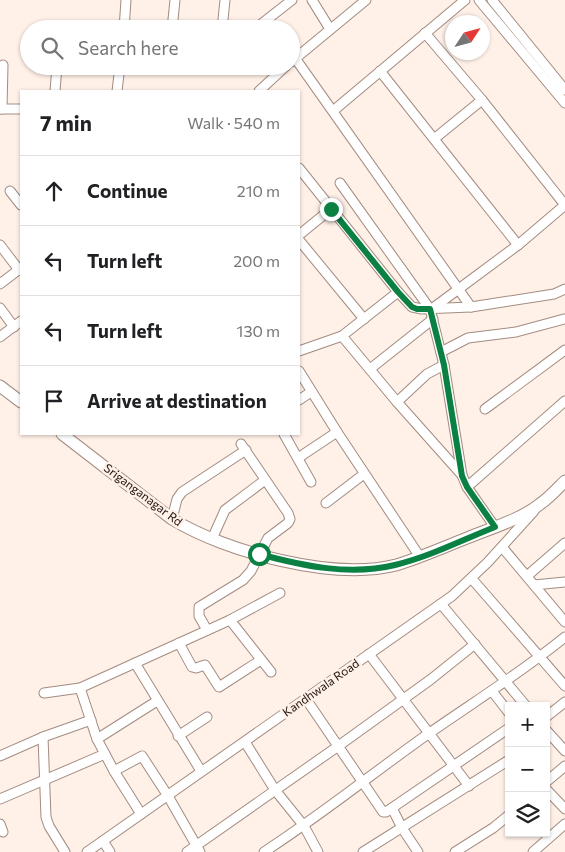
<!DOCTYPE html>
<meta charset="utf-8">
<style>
body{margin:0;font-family:Commissioner,sans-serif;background:#f2f2f2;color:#202124}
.controls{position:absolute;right:15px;bottom:15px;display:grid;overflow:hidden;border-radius:0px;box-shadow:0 1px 4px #0004}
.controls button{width:45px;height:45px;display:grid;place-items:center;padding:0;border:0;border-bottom:1px solid #e0e0e0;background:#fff;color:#202124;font:25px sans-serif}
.compass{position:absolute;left:445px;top:15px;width:45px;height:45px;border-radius:50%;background:#fff;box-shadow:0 1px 4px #0004;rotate:54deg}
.stop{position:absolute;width:15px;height:15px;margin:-11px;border:4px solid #0b8043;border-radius:50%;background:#fff}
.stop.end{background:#0b8043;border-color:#fff;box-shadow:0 1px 5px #0008}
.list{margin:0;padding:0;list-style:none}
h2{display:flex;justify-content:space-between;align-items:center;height:65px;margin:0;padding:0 20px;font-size:21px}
h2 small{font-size:16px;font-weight:400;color:#757577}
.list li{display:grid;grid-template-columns:32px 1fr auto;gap:15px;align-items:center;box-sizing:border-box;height:70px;padding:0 20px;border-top:1px solid #e0e0e0}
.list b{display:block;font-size:19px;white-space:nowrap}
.list em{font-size:16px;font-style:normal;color:#757577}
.icon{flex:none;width:28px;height:28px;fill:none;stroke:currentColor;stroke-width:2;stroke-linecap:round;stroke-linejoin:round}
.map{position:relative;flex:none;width:565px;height:852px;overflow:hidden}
.search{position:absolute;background:#fff;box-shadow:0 1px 4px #0004;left:20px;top:20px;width:280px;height:55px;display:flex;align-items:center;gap:12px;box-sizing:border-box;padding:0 18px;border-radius:28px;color:#757577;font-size:19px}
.panel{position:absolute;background:#fff;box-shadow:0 1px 4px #0004;left:20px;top:90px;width:280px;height:345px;border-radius:0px}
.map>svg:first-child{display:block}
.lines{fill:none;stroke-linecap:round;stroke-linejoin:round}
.minor-casing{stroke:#a38c80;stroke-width:11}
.major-casing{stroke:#a38c80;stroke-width:13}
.minor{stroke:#fff;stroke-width:9}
.major{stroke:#fff;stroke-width:11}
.route{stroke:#0b8043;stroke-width:6}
.labels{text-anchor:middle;stroke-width:5;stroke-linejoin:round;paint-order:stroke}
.street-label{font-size:12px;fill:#1d1410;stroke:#fff0e8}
</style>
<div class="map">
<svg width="565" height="852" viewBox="0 0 565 852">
<rect width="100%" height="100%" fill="#fff0e8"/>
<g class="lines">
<g class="minor-casing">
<g id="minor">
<polyline points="312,0 330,29"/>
<polyline points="479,0 565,103"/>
<polyline points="492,0 565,90"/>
<polyline points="124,29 126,0"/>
<polyline points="172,29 175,0"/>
<polyline points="222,29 225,0"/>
<polyline points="255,29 292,0"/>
<polyline points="425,33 482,100 565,205"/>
<polyline points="295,58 471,307"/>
<polyline points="291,62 366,0"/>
<polyline points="380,71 518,245"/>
<polyline points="55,91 57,66"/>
<polyline points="117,91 120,66"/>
<polyline points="259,91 286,66"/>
<polyline points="0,109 21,109"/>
<polyline points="2,109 3,65"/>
<polyline points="333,111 465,0"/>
<polyline points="434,139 482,100"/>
<polyline points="299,168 398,292"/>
<polyline points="340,183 430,309 444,365 462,475"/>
<polyline points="10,191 21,205"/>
<polyline points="299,235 331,209"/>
<polyline points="299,240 364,319"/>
<polyline points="0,245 19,270"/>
<polyline points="0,284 21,268"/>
<polyline points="0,308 14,327"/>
<polyline points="433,308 518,245 565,205"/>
<polyline points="342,336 398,292 412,307 422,309 471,307 554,294 565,289"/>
<polyline points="0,337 21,321"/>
<polyline points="299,351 342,336 397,402 462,475 467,487 495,527"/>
<polyline points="441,352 468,338 516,332 564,319"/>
<polyline points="370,369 433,319"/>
<polyline points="299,371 337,432 420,557"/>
<polyline points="299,400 311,392"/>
<polyline points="397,402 427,374 444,365"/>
<polyline points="485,409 565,350"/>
<polyline points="284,434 311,482"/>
<polyline points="298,458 337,432"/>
<polyline points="467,487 565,401"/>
<polyline points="326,503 364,474"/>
<polyline points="172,519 177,499 182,492 246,450"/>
<polyline points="212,539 225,510 265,480"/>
<polyline points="502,547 565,622"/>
<polyline points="527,576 565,543"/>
<polyline points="472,579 565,686"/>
<polyline points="534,585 565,582"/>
<polyline points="441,604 526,706"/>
<polyline points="230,620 271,672"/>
<polyline points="207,630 199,616 199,607 243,580 251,571 268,538 288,523 290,519 288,513 241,444"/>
<polyline points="179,643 192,667 196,668 205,665 219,687 261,660"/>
<polyline points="369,654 469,786"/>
<polyline points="135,663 201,771"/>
<polyline points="80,688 97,739 114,771 141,814"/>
<polyline points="492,691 509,713"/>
<polyline points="44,693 80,688 230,620 280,593"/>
<polyline points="306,699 383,812 386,812 509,728"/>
<polyline points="546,717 565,702"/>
<polyline points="546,730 565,751"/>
<polyline points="178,736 207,717"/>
<polyline points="97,739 157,701"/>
<polyline points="245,742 275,790 304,826 318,852"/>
<polyline points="0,756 43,737"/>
<polyline points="114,771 142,756 168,796 200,852"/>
<polyline points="546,782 565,766"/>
<polyline points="546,789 565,809"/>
<polyline points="0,799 105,754"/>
<polyline points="392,808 402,828 418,852"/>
<polyline points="0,824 3,832"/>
<polyline points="103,841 110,852"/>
<polyline points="65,852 49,826 46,817 43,737 91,720"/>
<polyline points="87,852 452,596 488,562 534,511"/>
<polyline points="187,852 337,747 430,680 475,644"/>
<path d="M264,852C321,815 373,773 428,734C474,702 522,672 565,637"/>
<polyline points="363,852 509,760"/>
<polyline points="455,852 493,828 509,815"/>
<polyline points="533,852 565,824"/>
</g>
</g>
<g class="major-casing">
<g id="major">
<polyline points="0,386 21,402"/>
<path d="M62,434L172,519C226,552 333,581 396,565C420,558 444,547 467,538C489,529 522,519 540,504C549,498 557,489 565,481"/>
</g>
</g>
<use href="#minor" class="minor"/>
<use href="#major" class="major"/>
</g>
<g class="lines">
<path class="route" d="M259,554C303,566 350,576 395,565C429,557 462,540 495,527L467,487L462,476L444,365L430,309H417L412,307L398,292L331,209"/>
</g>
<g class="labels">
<g class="street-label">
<text transform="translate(143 495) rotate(37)" y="4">Sriganganagar Rd</text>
<text transform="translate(321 688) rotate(-35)" y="4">Kandhwala Road</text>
</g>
</g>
</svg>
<div class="controls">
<button>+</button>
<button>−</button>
<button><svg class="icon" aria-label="layers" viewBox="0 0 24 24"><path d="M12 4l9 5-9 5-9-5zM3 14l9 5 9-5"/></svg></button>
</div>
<svg class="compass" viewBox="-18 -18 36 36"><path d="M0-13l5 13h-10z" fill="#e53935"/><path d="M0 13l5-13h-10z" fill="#757577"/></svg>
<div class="stop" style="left:259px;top:554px"></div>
<div class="stop end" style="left:331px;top:209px"></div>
<div class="search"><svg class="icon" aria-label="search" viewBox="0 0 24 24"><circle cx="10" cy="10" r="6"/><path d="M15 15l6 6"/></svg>Search here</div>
<section class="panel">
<h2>7 min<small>Walk · 540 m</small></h2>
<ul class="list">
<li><svg class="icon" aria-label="ahead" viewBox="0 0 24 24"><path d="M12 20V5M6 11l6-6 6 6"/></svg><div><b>Continue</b></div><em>210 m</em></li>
<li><svg class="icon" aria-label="left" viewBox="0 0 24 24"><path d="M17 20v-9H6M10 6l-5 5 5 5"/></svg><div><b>Turn left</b></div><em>200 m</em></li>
<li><svg class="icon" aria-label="left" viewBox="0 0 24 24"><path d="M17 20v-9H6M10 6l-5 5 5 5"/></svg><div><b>Turn left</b></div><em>130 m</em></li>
<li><svg class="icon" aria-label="arrive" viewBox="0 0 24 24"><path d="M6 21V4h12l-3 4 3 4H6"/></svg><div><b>Arrive at destination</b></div></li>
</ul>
</section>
</div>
